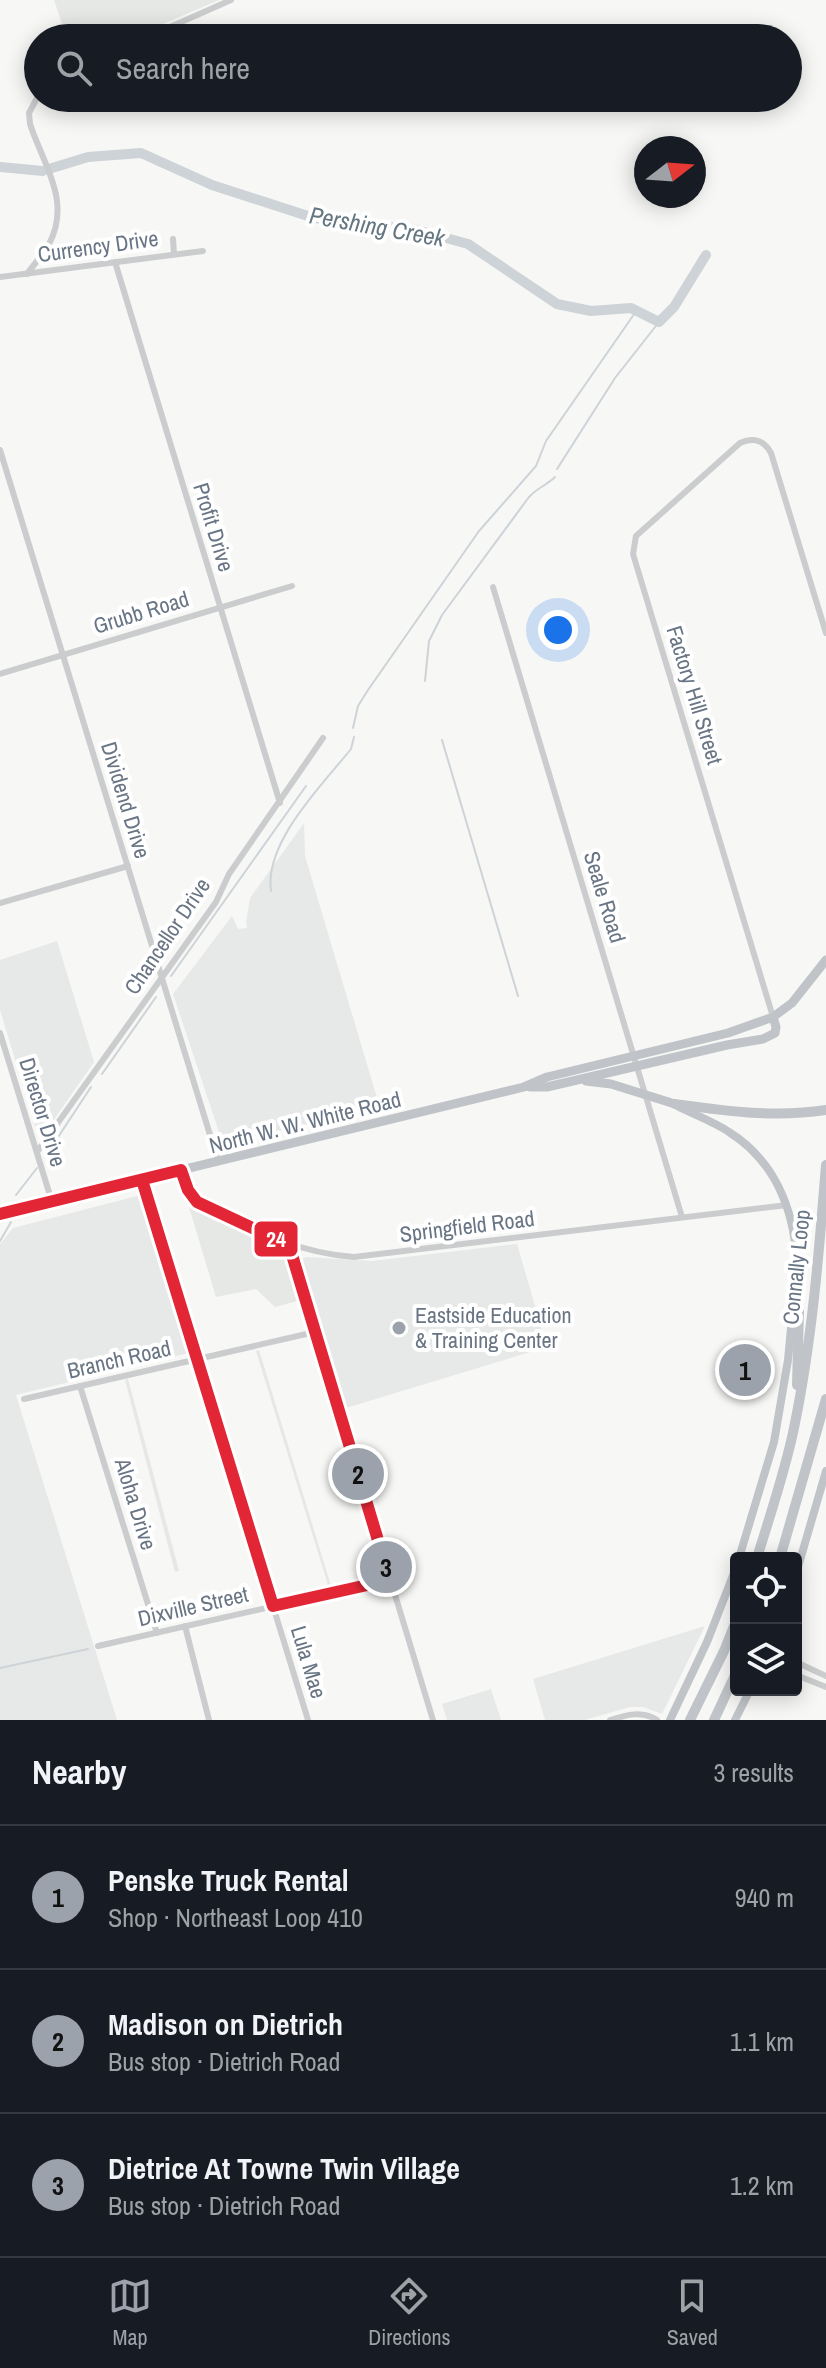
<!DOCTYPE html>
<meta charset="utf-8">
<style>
body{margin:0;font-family:"Archivo Narrow",sans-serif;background:#242831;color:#f1f3f6}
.controls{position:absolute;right:24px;bottom:24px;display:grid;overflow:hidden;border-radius:8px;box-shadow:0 4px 20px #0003}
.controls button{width:72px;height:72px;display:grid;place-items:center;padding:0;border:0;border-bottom:2px solid #363941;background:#171b24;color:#f1f3f6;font:40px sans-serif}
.compass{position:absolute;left:634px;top:136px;width:72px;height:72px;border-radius:50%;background:#171b24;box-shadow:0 4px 20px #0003;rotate:73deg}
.you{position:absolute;left:558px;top:630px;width:28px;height:28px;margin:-20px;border:6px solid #fff;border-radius:50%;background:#1a73e8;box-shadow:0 0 0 12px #1a73e833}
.badge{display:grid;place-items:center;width:52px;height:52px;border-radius:50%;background:#9ba2ac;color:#111;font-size:26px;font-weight:700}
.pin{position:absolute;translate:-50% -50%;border:4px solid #fff;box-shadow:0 2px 8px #0006}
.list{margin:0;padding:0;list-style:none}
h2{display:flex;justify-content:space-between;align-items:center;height:104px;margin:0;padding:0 32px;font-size:34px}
h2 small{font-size:26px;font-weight:400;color:#9ea1a6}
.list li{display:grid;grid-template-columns:52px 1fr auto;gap:24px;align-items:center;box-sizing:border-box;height:144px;padding:0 32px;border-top:2px solid #363941}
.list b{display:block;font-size:30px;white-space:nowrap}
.list p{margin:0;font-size:26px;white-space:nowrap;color:#9ea1a6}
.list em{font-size:26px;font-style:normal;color:#9ea1a6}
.icon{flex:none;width:44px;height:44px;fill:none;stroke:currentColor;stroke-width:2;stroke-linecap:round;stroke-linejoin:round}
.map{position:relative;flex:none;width:826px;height:1720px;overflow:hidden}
.search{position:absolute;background:#171b24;box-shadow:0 4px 20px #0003;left:24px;right:24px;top:24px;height:88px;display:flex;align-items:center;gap:20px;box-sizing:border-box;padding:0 28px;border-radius:44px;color:#9ea1a6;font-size:30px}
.sheet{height:536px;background:#171b24}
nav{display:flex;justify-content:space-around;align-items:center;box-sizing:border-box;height:112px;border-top:2px solid #363941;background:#171b24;font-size:22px;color:#9ea1a6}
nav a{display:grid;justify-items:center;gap:4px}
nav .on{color:#9ba2ac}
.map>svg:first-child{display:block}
.built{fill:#e7e8e8}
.green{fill:#e5e8e4}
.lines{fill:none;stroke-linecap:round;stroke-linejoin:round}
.stream{stroke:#cdd3d6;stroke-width:2}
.river{stroke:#cdd3d6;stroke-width:10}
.minor{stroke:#cbcccd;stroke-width:6}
.secondary{stroke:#c0c4c8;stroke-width:8}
.primary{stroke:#c0c4c8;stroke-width:9}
.motorway{stroke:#c0c4c8;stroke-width:10}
.bus-1-casing{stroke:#fff;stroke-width:18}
.bus-1{stroke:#e32636;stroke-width:12}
.poi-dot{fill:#9ba2ac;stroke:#fff;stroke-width:3}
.labels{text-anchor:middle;stroke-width:8;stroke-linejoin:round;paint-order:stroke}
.street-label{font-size:22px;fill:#697584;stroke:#fff}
.poi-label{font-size:22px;fill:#697584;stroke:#fff;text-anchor:start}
.water-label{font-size:24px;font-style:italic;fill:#64767f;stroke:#fff}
.line-badge{stroke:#fff;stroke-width:3}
.badge-label{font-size:22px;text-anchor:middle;font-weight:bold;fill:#fff}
</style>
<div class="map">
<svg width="826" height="1720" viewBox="0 0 826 1720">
<rect width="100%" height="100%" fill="#f7f7f6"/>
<g class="built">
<polygon points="304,823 305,856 380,1108 223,1144 173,994 232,916 238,929 247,928 246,922 250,898"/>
<polygon points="57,941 94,1062 44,1134 37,1132 0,1010 0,960"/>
<polygon points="141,1195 189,1353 16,1395 117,1720 0,1720 0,1244 13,1228"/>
<polygon points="517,1244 547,1347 346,1408 301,1259 307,1257 372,1261"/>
<polygon points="705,1626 662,1714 643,1707 630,1707 585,1720 545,1720 533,1679"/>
<polygon points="491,1689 501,1720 447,1720 442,1704"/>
</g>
<g class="green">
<polygon points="54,0 219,0 130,38 67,38"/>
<polygon points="189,1207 195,1207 283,1248 306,1327 297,1301 275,1307 256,1289 216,1297"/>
<polygon points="259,1350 331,1586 334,1587 325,1589 328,1585 256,1351"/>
<polygon points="128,1379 179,1571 175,1572 125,1380"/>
</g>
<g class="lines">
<g class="stream">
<polyline points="557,469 615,378 659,322"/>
<path d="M425,681L429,641L442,615L529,497C537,488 547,485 555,477"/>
<polyline points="353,728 358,706 368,690 479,531 536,466 546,441 637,310"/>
<polyline points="442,740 518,996"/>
<path d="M271,891C264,842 323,784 351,749L354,737"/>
<polyline points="171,976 306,786"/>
<polyline points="102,1074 156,997"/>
<polyline points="45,1157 91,1087"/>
<polyline points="16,1195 37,1168"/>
<polyline points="0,1241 11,1222"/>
<polyline points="0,1668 88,1649"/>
</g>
<g class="river">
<polyline points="0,167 43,171"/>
<polyline points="52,168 88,157 141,153 212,185 314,218 417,230 468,244 557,304 591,311 631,308 659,322 674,307 706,255"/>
</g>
<g class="minor">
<polyline points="145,38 231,0"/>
<polyline points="173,239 174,254"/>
<polyline points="115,262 280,803"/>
<path d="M27,274C34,264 44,254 49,244C72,201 43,164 30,124L29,113L38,96"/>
<polyline points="0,277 203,251"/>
<polyline points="0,450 218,1161"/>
<polyline points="493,587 682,1217"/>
<polyline points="0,674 292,586"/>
<polyline points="0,903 128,866"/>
<path d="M773,1017L633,554L636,536L740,443C753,437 764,440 771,453L826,633"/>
<polyline points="0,1033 52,1202"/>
<polyline points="37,1152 216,902 229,874 323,738"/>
<path d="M181,1170L188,1190L197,1202C250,1228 295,1253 354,1257L787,1205"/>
<polyline points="142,1180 308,1720"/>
<polyline points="289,1245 433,1720"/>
<polyline points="80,1386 157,1633"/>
<polyline points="24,1399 315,1332"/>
<polyline points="185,1626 209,1720"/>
<polyline points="98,1646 390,1580"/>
<polyline points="796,1662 826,1676"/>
<polyline points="796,1675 826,1687"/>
<path d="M610,1720C626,1715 642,1710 657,1720"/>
</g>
<g class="secondary">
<path d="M679,1107C695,1115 714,1122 729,1132C780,1164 799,1222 796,1279"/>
<polyline points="739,1558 774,1442 788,1360 794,1297"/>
<polyline points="796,1574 826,1471"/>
<polyline points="670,1720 707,1642 736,1568"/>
<polyline points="735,1720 750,1690"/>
</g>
<g class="primary">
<polyline points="586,1081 611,1084 675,1104"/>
<polyline points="530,1087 547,1087 727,1045 763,1039 775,1033 776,1027 773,1017"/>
<polyline points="0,1214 524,1087 547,1077 728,1033 773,1017 792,1003 826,960"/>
</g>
<g class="motorway">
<path d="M675,1104C726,1111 775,1118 826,1110"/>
<polyline points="796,1275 799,1310 797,1385"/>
<path d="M757,1558C770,1515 785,1472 794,1428C812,1341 819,1253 826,1165"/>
<polyline points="780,1558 826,1399"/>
<polyline points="690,1720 724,1651 736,1621"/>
<polyline points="714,1720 736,1673"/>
</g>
<g class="bus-1-casing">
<polyline id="bus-1" points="0,1214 181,1170 188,1190 197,1202 289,1245 390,1580 273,1606 142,1180"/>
</g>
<use href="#bus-1" class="bus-1"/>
</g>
<circle class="poi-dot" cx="399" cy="1328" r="8"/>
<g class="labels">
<g class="street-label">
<text transform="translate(98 246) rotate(-8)" y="8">Currency Drive</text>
<text transform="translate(214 527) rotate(73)" y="8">Profit Drive</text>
<text transform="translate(141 612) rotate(-17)" y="8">Grubb Road</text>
<text transform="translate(695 695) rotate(73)" y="8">Factory Hill Street</text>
<text transform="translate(126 800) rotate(73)" y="8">Dividend Drive</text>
<text transform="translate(605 897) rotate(73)" y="8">Seale Road</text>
<text transform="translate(167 936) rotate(-56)" y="8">Chancellor Drive</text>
<text transform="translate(43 1112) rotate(73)" y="8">Director Drive</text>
<text transform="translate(305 1122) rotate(-14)" y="8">North W. W. White Road</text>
<text transform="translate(467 1226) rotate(-7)" y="8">Springfield Road</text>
<text transform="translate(796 1267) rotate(-84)" y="8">Connally Loop</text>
<text transform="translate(119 1359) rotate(-13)" y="8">Branch Road</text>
<text transform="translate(136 1504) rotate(73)" y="8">Aloha Drive</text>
<text transform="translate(193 1606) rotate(-13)" y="8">Dixville Street</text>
<text transform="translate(309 1662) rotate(73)" y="8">Lula Mae</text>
</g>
<g class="poi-label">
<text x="415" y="1323">Eastside Education<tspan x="415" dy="25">&amp; Training Center</tspan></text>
</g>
<g class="water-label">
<text transform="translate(377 227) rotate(10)" y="8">Pershing Creek</text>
</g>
</g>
<rect class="line-badge" x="253" y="1220" width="46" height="38" rx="8" fill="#e32636"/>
<g class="badge-label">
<text x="276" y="1247">24</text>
</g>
</svg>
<div class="controls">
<button><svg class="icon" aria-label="locate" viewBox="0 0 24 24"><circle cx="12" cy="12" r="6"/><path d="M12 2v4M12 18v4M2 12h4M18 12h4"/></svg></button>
<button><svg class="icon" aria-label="layers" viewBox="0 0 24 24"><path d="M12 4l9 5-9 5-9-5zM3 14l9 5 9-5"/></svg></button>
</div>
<svg class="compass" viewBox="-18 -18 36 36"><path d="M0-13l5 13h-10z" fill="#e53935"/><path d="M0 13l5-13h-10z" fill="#9ea1a6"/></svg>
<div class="you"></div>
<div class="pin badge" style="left:745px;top:1370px">1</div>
<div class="pin badge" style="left:358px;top:1474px">2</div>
<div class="pin badge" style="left:386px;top:1567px">3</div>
<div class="search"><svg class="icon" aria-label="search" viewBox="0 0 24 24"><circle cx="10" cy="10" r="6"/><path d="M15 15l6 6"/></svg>Search here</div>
</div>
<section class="sheet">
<h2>Nearby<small>3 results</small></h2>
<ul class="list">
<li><span class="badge">1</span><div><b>Penske Truck Rental</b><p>Shop · Northeast Loop 410</p></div><em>940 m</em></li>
<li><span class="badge">2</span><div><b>Madison on Dietrich</b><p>Bus stop · Dietrich Road</p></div><em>1.1 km</em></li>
<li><span class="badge">3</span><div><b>Dietrice At Towne Twin Village</b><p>Bus stop · Dietrich Road</p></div><em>1.2 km</em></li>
</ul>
</section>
<nav>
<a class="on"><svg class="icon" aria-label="map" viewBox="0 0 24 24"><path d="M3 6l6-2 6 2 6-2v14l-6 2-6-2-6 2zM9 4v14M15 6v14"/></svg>Map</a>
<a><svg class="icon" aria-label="directions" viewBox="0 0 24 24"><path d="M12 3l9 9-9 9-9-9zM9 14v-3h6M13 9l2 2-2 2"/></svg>Directions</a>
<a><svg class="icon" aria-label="saved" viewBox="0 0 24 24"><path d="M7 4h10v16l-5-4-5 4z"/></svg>Saved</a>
</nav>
